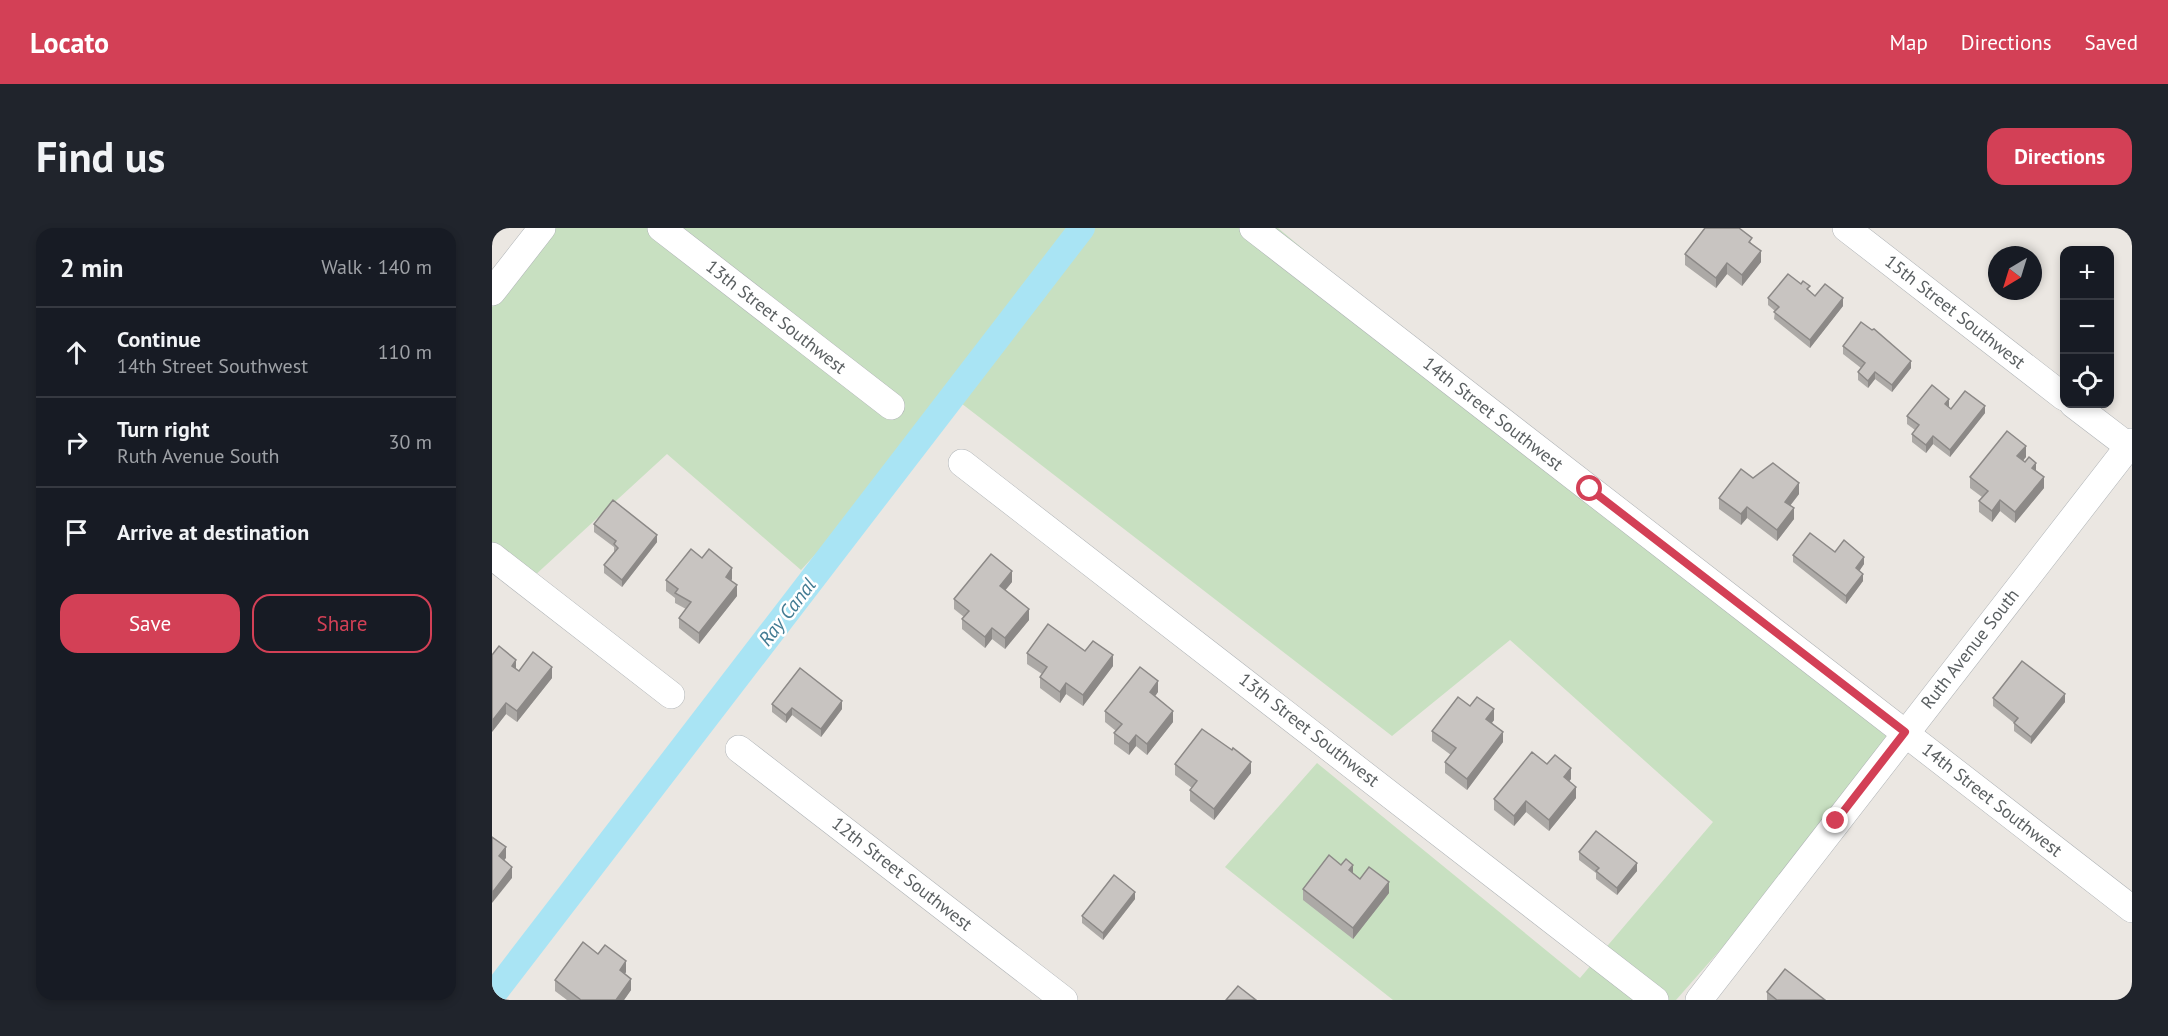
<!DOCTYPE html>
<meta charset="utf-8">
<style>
body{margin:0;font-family:"PT Sans",sans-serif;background:#20242c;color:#f1f3f6}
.controls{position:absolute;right:18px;top:18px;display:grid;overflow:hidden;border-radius:12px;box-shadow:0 3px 9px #0003}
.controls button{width:54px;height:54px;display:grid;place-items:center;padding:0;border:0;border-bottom:2px solid #363941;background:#171b24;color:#f1f3f6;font:30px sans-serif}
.compass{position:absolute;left:1496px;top:18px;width:54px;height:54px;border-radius:50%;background:#171b24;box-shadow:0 3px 9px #0003;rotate:218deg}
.stop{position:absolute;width:18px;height:18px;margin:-14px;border:4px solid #d34056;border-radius:50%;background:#fff}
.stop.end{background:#d34056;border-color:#fff;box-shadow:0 2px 6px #0008}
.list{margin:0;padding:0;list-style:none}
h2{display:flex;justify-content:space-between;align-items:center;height:78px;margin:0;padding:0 24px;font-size:26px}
h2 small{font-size:20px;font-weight:400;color:#9ea1a6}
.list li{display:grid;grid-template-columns:39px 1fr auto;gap:18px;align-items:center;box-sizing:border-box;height:90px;padding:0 24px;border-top:2px solid #363941}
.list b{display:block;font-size:22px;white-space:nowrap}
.list p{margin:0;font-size:20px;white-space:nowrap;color:#9ea1a6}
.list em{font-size:20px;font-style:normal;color:#9ea1a6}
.actions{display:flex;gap:12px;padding:18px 24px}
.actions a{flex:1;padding:14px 0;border:2px solid #d34056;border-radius:18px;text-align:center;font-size:21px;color:#d34056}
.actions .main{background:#d34056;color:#fff}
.icon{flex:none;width:33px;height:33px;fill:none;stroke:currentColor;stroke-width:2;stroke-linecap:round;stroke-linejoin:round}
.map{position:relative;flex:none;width:1640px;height:772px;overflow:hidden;border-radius:18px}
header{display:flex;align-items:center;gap:36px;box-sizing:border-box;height:84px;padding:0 30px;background:#d34056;color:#fff}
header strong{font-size:28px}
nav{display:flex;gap:33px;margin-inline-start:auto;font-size:21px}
.intro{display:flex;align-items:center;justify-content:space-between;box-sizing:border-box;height:144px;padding:0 36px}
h1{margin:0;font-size:42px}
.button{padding:15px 27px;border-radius:18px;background:#d34056;color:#fff;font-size:21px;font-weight:700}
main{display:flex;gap:36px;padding:0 36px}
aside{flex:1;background:#171b24;border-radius:18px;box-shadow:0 3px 9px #0003}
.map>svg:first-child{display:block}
.green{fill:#c8e0c1}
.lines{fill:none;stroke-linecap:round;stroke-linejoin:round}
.canal{stroke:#a9e4f4;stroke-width:26}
.street-casing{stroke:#afb3b6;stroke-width:28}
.street{stroke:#fff;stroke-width:27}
.wall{fill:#aca9a6}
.shaded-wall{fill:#8c8987}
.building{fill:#c8c4c1;stroke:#8c8987;stroke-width:1.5}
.route{stroke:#d34056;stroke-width:8}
.labels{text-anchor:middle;stroke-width:5;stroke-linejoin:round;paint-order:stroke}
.street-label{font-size:18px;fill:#5a5f61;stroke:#fff}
.water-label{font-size:20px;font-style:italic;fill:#437c93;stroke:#fff}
</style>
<header>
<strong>Locato</strong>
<nav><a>Map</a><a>Directions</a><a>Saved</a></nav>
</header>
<div class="intro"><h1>Find us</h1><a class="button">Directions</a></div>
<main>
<aside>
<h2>2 min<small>Walk · 140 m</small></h2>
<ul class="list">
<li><svg class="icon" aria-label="ahead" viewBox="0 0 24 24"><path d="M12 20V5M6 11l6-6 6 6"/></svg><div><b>Continue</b><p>14th Street Southwest</p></div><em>110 m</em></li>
<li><svg class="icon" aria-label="right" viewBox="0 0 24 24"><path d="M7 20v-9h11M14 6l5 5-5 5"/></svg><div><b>Turn right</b><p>Ruth Avenue South</p></div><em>30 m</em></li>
<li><svg class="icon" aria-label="arrive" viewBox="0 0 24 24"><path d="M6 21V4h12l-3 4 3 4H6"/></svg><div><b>Arrive at destination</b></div></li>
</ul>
<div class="actions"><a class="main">Save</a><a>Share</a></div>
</aside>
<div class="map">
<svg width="1640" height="772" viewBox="0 0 1640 772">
<rect width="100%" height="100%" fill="#ebe7e2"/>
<polygon class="green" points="57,0 786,0 1407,519 1184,772 901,772 733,639 825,535 1088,750 1221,594 1018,412 900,508 465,172 309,342 175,226 28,361 0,339 0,79"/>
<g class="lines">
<polyline class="canal" points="0,768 590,0"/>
<g class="street-casing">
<g id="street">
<polyline points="169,0 399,178"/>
<polyline points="761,0 1640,681"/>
<polyline points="1354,0 1572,169"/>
<polyline points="0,64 50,0"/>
<polyline points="1581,176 1640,221"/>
<polyline points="470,235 1163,772"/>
<polyline points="0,328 179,467"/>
<polyline points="247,521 572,772"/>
<polyline points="1207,772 1640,214"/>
</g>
</g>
<use href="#street" class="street"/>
</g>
<g class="wall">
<polygon points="1249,2 1260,16 1269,34 1250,58 1235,46 1224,60 1193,37 1193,26"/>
<polygon points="1318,64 1323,68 1351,78 1318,120 1282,91 1283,83 1276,77 1276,70"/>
<polygon points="1351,118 1419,140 1400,164 1383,151 1376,160 1366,152 1366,144 1369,140 1351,126"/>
<polygon points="1457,178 1456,179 1459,181 1493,185 1458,229 1441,216 1434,225 1420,214 1420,206 1423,202 1415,196 1415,188"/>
<polygon points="1534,229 1531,233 1544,243 1552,260 1523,295 1508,283 1500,294 1487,284 1487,273 1490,269 1478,260 1478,249"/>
<polygon points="1261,250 1307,266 1298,278 1302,291 1285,313 1255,290 1249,297 1227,281 1227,270"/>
<polygon points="102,296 165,314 130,359 112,345 112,337 123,324 122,323 122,319 102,304"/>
<polygon points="1343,324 1372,336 1367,343 1371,353 1354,376 1301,334 1301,327"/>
<polygon points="210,330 240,351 239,353 245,368 207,416 187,400 187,390 194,381 183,375 183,370 174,363 174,352"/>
<polygon points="520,354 513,362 537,392 513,421 500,411 493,420 470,401 470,391 472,389 462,381 462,371"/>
<polygon points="593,423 621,438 591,478 574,466 568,475 548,460 548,449 550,446 535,436 535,425"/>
<polygon points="24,441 27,443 60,450 25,494 14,486 0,504"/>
<polygon points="666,464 663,468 681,494 655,527 644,518 637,527 622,516 622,505 624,503 613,494 613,483"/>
<polygon points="1501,470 1573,474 1539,516 1522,503 1522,495 1501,478"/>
<polygon points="280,476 350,481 329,509 300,487 294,495 280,484"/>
<polygon points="978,478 1002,492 1000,495 1011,514 975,562 953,545 953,534 959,527 940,513 940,503"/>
<polygon points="683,536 759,545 722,592 698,573 698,562 700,560 683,547"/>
<polygon points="1055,536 1079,551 1077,553 1084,570 1057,603 1034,584 1022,598 1002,582 1002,571"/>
<polygon points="1087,624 1145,643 1125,667 1104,651 1104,645 1087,632"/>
<polygon points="861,646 868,651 897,665 861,711 811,672 811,661"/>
<polygon points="643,671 611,712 590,695 590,688"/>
<polygon points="106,726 134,744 133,746 139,762 132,772 75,772 63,763 63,752"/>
<polygon points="1275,764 1333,772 1275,772"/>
</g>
<g class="shaded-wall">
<polygon points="1269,23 1269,34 1250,58 1250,47"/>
<polygon points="1235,35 1235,46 1224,60 1224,50"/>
<polygon points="1351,70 1351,78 1318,120 1318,112"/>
<polygon points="1419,133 1419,140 1400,164 1400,157"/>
<polygon points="1383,144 1383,151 1376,160 1376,153"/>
<polygon points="1457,171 1457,178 1453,183 1453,176"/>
<polygon points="1493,178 1493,185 1458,229 1458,222"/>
<polygon points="1441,208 1441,216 1434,225 1434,217"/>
<polygon points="1534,218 1534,229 1525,239 1525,228"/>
<polygon points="1544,235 1544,245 1540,240"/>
<polygon points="1552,249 1552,260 1523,295 1523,284"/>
<polygon points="1307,255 1307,266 1293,284 1293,274"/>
<polygon points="1508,272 1508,283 1500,294 1500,283"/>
<polygon points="1255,279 1255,290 1249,297 1249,286"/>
<polygon points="1302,280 1302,291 1285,313 1285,302"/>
<polygon points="165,307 165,314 130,359 130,352"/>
<polygon points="1372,329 1372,336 1364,348 1364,340"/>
<polygon points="240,340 240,351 234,359 234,349"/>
<polygon points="520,343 520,354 508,369 508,358"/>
<polygon points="1371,346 1371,353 1354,376 1354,368"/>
<polygon points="245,357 245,368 207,416 207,405"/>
<polygon points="537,381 537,392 513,421 513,410"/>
<polygon points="500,400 500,411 493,420 493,409"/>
<polygon points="621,427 621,438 591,478 591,467"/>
<polygon points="24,432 24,443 20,438"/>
<polygon points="60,439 60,450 25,494 25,483"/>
<polygon points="666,453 666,464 658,475 658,464"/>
<polygon points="574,455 574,466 568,475 568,464"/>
<polygon points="1573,466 1573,474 1539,516 1539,509"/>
<polygon points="350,473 350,481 329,509 329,501"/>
<polygon points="14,475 14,486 0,504 0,493"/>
<polygon points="300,480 300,487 294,495 294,487"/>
<polygon points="1002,481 1002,492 994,502 994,491"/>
<polygon points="681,483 681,494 655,527 655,516"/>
<polygon points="1011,504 1011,514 975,562 975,551"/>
<polygon points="644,507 644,518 637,527 637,516"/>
<polygon points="759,534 759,545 722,592 722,581"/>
<polygon points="1079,540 1079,551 1072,560 1072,549"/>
<polygon points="1084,559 1084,570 1057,603 1057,592"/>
<polygon points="1034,573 1034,584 1022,598 1022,588"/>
<polygon points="14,619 14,630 7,639 7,628"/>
<polygon points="1145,635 1145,643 1125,667 1125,660"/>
<polygon points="861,637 861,648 857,642"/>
<polygon points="20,639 20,650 0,675 0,665"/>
<polygon points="897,654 897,665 861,711 861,700"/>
<polygon points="643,664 643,671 611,712 611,705"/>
<polygon points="134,733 134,744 128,753 128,742"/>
<polygon points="139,751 139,762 132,772 124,772"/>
</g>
<g class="building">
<polygon points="1213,0 1247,0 1260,10 1257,14 1269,23 1250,47 1235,35 1224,50 1193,26"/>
<polygon points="1296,46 1309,56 1311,53 1318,58 1315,61 1323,68 1333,56 1351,70 1318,112 1282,84 1287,79 1276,70"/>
<polygon points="1369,94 1380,102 1382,101 1419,133 1400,157 1383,144 1376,153 1366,144 1373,135 1351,118"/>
<polygon points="1440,157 1457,171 1453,176 1459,181 1473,163 1493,178 1458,222 1441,208 1434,217 1420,206 1427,197 1415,188"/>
<polygon points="1515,203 1534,218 1525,228 1533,234 1537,229 1544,235 1540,240 1552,249 1523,284 1508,272 1500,283 1487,273 1496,263 1478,249"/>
<polygon points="1281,235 1307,255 1293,274 1302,280 1285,302 1255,279 1249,286 1227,270 1249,241 1261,250"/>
<polygon points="121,272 165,307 130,352 112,337 126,320 122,316 124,313 102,296"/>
<polygon points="1318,305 1343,324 1352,312 1372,329 1364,340 1371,346 1354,368 1301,327"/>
<polygon points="199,321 210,330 217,321 240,340 234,349 245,357 207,405 187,390 199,374 183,365 186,361 174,352"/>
<polygon points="499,326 520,343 508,358 537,381 513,410 500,400 493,409 470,391 477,383 462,371"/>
<polygon points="556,396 593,423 601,413 621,427 591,467 574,455 568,464 548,449 555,439 535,425"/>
<polygon points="7,418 24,432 20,438 27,443 41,424 60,439 25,483 14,475 0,493 0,427"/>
<polygon points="1530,433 1573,466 1539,509 1522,495 1526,490 1501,470"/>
<polygon points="648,439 666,453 658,464 681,483 655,516 644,507 637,516 622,505 630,496 613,483"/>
<polygon points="308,440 350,473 329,501 300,480 294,487 280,476"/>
<polygon points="966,469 978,478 985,469 1002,481 994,491 1011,504 975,551 953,534 964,520 940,503"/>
<polygon points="710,501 740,522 741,520 759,534 722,581 698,562 705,553 683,536"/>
<polygon points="1040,524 1055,536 1063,527 1079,540 1072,549 1084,559 1057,592 1034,573 1022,588 1002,571"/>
<polygon points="1104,603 1145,635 1125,660 1104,643 1107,640 1087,624"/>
<polygon points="0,609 14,619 7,628 20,639 0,665"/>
<polygon points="837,627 849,637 854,631 861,637 857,642 868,651 877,639 897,654 861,700 811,661"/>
<polygon points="622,647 643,664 611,705 590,688"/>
<polygon points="91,714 106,726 113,717 134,733 128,742 139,751 124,772 89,772 63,752"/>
<polygon points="1293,741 1333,772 1285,772 1275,764"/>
<polygon points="746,758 764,772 734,772"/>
</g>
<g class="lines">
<polyline class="route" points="1098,261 1413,504 1344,593"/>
</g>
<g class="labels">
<g class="street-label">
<text transform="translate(1463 84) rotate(38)" y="6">15th Street Southwest</text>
<text transform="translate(284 89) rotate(38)" y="6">13th Street Southwest</text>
<text transform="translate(1001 186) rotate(38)" y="6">14th Street Southwest</text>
<text transform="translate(1478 421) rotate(-52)" y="6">Ruth Avenue South</text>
<text transform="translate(817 502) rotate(38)" y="6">13th Street Southwest</text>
<text transform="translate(1500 572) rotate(38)" y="6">14th Street Southwest</text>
<text transform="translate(410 646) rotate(38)" y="6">12th Street Southwest</text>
</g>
<g class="water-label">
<text transform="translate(295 384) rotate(-52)" y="7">Ray Canal</text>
</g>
</g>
</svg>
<div class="controls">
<button>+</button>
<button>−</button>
<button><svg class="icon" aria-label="locate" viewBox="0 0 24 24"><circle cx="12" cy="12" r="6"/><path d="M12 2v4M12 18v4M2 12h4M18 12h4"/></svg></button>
</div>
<svg class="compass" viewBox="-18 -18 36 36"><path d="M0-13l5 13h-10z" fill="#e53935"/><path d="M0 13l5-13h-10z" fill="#9ea1a6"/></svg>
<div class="stop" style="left:1098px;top:261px"></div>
<div class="stop end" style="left:1344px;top:593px"></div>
</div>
</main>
